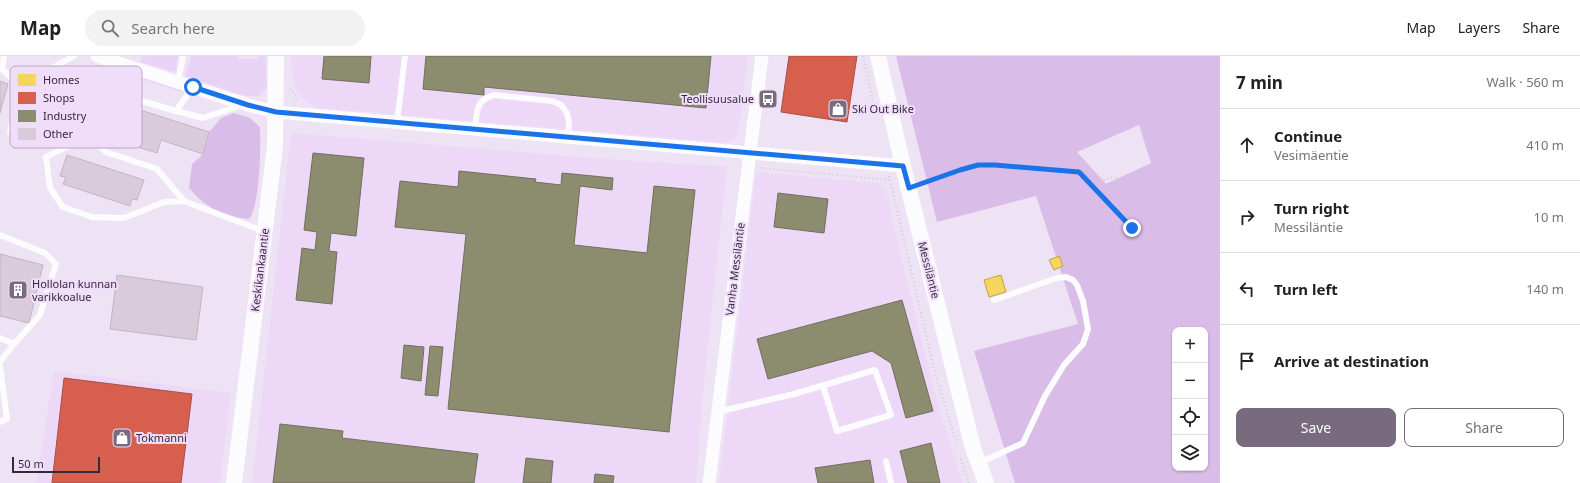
<!DOCTYPE html>
<meta charset="utf-8">
<style>
body{margin:0;font-family:"Noto Sans",sans-serif;background:#f2f2f2;color:#202124}
.controls{position:absolute;right:12px;bottom:12px;display:grid;overflow:hidden;border-radius:8px;box-shadow:0 1px 3px #0004}
.controls button{width:36px;height:36px;display:grid;place-items:center;padding:0;border:0;border-bottom:1px solid #e0e0e0;background:#fff;color:#202124;font:20px sans-serif}
.scale{position:absolute;left:12px;bottom:10px;width:88px;box-sizing:border-box;padding-left:4px;border:2px solid #372a3d;border-top:0;font-size:11px;line-height:14px;white-space:nowrap;color:#372a3d;-webkit-text-stroke:3px #f0ddfa;paint-order:stroke}
.stop{position:absolute;width:12px;height:12px;margin:-9px;border:3px solid #1a73e8;border-radius:50%;background:#fff}
.stop.end{background:#1a73e8;border-color:#fff;box-shadow:0 1px 4px #0008}
.list{margin:0;padding:0;list-style:none}
h2{display:flex;justify-content:space-between;align-items:center;height:52px;margin:0;padding:0 16px;font-size:17px}
h2 small{font-size:13px;font-weight:400;color:#757577}
.list li{display:grid;grid-template-columns:26px 1fr auto;gap:12px;align-items:center;box-sizing:border-box;height:72px;padding:0 16px;border-top:1px solid #e0e0e0}
.list b{display:block;font-size:15px;white-space:nowrap}
.list p{margin:0;font-size:13px;white-space:nowrap;color:#757577}
.list em{font-size:13px;font-style:normal;color:#757577}
.actions{display:flex;gap:8px;padding:12px 16px}
.actions a{flex:1;padding:9px 0;border:1px solid #776b7d;border-radius:8px;text-align:center;font-size:14px;color:#776b7d}
.actions .main{background:#776b7d;color:#fff}
.icon{flex:none;width:22px;height:22px;fill:none;stroke:currentColor;stroke-width:2;stroke-linecap:round;stroke-linejoin:round}
.map{position:relative;flex:none;width:1220px;height:427px;overflow:hidden}
header{display:flex;align-items:center;gap:24px;box-sizing:border-box;height:56px;padding:0 20px;background:#fff;border-bottom:1px solid #e0e0e0}
header strong{font-size:19px}
nav{display:flex;gap:22px;margin-inline-start:auto;font-size:14px}
.search{width:280px;height:36px;background:#f2f2f2;display:flex;align-items:center;gap:10px;box-sizing:border-box;padding:0 14px;border-radius:22px;color:#757577;font-size:15px}
main{display:flex}
aside{flex:1;background:#fff}
.map>svg:first-child{display:block}
.built{fill:#edd8f8}
.green{fill:#e8d2f5}
.forest{fill:#dabce9;fill-rule:evenodd}
.homes{fill:#f6d55c;stroke:#bda253}
.shops{fill:#d6604d;stroke:#a65048}
.industry{fill:#8c8c6e;stroke:#726f5f}
.building{fill:#d9cbda;stroke:#c2b4c3}
.lines{fill:none;stroke-linecap:round;stroke-linejoin:round}
.path{stroke:#cfcad1;stroke-width:2;stroke-dasharray:1 3;stroke-linecap:butt}
.service{stroke:#fcfbfd;stroke-width:6}
.minor{stroke:#fcfbfd;stroke-width:13}
.tertiary{stroke:#fcfbfd;stroke-width:16}
.route{stroke:#1a73e8;stroke-width:5}
.labels{text-anchor:middle;stroke-width:4;stroke-linejoin:round;paint-order:stroke}
.poi-label{font-size:11px;fill:#372a3d;stroke:#f0ddfa;text-anchor:start}
.street-label{font-size:11px;fill:#372a3d;stroke:#f0ddfa}
.key{fill:#f0ddfa;stroke:#b8a7c1;stroke-width:1}
.key-label{font-size:11px;fill:#372a3d}
</style>
<header>
<strong>Map</strong>
<div class="search"><svg class="icon" aria-label="search" viewBox="0 0 24 24"><circle cx="10" cy="10" r="6"/><path d="M15 15l6 6"/></svg>Search here</div>
<nav><a>Map</a><a>Layers</a><a>Share</a></nav>
</header>
<main>
<div class="map">
<svg width="1220" height="427" viewBox="0 0 1220 427">
<rect width="100%" height="100%" fill="#eee3f4"/>
<g class="built">
<polygon points="291,0 748,0 739,73 735,83 726,87 318,52 304,44 294,29"/>
<polygon points="291,77 633,105 727,110 703,336 696,427 252,427"/>
<polygon points="756,116 878,127 886,135 906,222 943,366 963,427 719,427"/>
<polygon points="54,315 231,337 220,427 36,427"/>
</g>
<g class="green">
<polygon points="142,0 178,0 175,16 141,6"/>
<polygon points="191,0 237,0 238,3 258,3 259,0 265,0 267,31 259,40 247,40 235,37 185,20"/>
<polygon points="122,14 182,34 181,36 122,16"/>
</g>
<g class="forest">
<path d="M896,0H1220V427H1015L974,295L1078,268L1036,140L937,166ZM1139,69L1151,107L1106,128L1077,96ZM1175,274H1205V412H1175Z"/>
<path d="M234,57L250,62L260,71C261,89 260,150 249,163C223,160 206,152 189,132L192,108L203,98L209,76L221,62Z"/>
</g>
<g class="homes">
<polygon points="1059,200 1063,210 1054,214 1049,204"/>
<polygon points="1001,219 1006,236 989,241 984,224"/>
</g>
<g class="shops">
<polygon points="789,0 857,0 847,66 781,56"/>
<polygon points="64,322 192,338 181,427 52,427"/>
</g>
<g class="industry">
<polygon points="324,0 371,0 369,27 322,23"/>
<polygon points="426,0 711,0 706,52 484,31 484,39 423,33"/>
<polygon points="313,97 364,102 356,180 331,177 329,195 337,196 332,248 296,244 302,192 315,194 317,176 304,174"/>
<polygon points="459,115 536,123 535,126 561,129 562,117 613,122 612,134 580,130 574,189 647,197 654,130 695,134 669,376 448,353 466,178 395,171 400,125 458,131"/>
<polygon points="778,137 828,143 824,177 774,171"/>
<polygon points="902,244 933,355 906,362 891,307 872,295 768,323 757,283"/>
<polygon points="404,289 424,291 421,325 401,322"/>
<polygon points="430,290 443,291 438,340 425,339"/>
<polygon points="280,368 343,375 342,382 478,398 474,427 273,427"/>
<polygon points="931,387 940,427 908,427 900,395"/>
<polygon points="526,402 553,405 551,427 523,427"/>
<polygon points="870,404 874,427 818,427 815,412"/>
<polygon points="595,418 614,420 613,427 594,427"/>
</g>
<g class="building">
<polygon points="0,25 8,28 0,57"/>
<polygon points="134,52 209,76 203,98 161,84 157,97 122,86"/>
<polygon points="67,99 144,124 137,144 132,143 130,150 63,128 66,121 60,120"/>
<polygon points="0,198 43,209 29,267 0,260"/>
<polygon points="117,219 203,231 196,284 110,273"/>
</g>
<g class="lines">
<g class="path">
<polyline points="863,0 873,46"/>
<path d="M923,0V5L930,22L945,29L951,47L960,64C975,67 997,69 1001,87C1003,94 1001,103 1002,110"/>
<polyline points="983,0 1088,116 1138,174 1166,195 1211,216 1220,221"/>
<path d="M1122,0L1165,56L1164,71L1168,81C1178,86 1179,84 1189,82C1203,79 1213,91 1220,100"/>
<polyline points="290,33 296,40 296,46"/>
<polyline points="929,49 943,77 946,75 966,90"/>
<polyline points="940,85 944,81 943,77"/>
<polyline points="761,112 890,124"/>
<polyline points="967,112 966,90 971,82 980,81 984,78 990,61 991,45 1004,24"/>
<polyline points="1080,116 1135,176"/>
<polyline points="889,120 935,317 957,388"/>
<polyline points="921,128 960,113 978,109 995,109 1088,116 1104,124 1113,121 1139,128 1150,137 1164,129 1186,129 1202,140 1220,134"/>
<polyline points="1116,195 1120,201 1124,222 1135,231 1136,237 1135,257 1129,269 1124,324 1131,338 1139,345 1141,349 1141,354 1121,361 1118,370 1132,381 1134,387 1148,395 1154,395 1168,391 1175,393"/>
<polyline points="1082,221 1098,212 1137,174"/>
<polyline points="1030,392 1051,407 1081,418 1090,427"/>
<polyline points="961,403 969,427"/>
<polyline points="1205,410 1207,409 1220,416"/>
</g>
<g class="service">
<polyline points="0,12 2,13 4,0"/>
<polyline points="2,13 20,30"/>
<polyline points="178,26 183,0"/>
<polyline points="193,31 176,55 115,37 91,66 88,80 46,101 50,132 63,151 92,161 124,162 164,146 184,145 263,175"/>
<polyline points="176,55 203,62 242,49"/>
<polyline points="397,67 405,0"/>
<path d="M475,73C477,57 475,44 494,39L552,45L561,49L567,57L569,65L568,81"/>
<polyline points="10,76 20,30 74,0"/>
<polyline points="88,80 106,96 157,113 184,145"/>
<polyline points="0,179 45,197 56,208 40,259 14,288 0,306"/>
<polyline points="0,282 14,288"/>
<polyline points="0,310 7,363 0,366"/>
<polyline points="717,356 794,338 875,314 891,359 837,375 823,330"/>
<polyline points="886,405 891,427"/>
<polyline points="979,407 1023,387 1045,340 1064,309 1083,288 1088,273 1083,245 1077,229 1073,224 1066,221 1057,222 994,244"/>
</g>
<g class="minor">
<polyline points="97,0 248,49 276,56 903,110"/>
<polyline points="709,427 762,0"/>
</g>
<g class="tertiary">
<polyline points="878,0 903,110 973,392 986,427"/>
<polyline points="234,427 275,90 276,0"/>
</g>
</g>
<g class="lines">
<polyline class="route" points="193,31 248,49 276,56 903,110 909,132 960,114 978,109 995,109 1079,116 1132,172"/>
</g>
<defs>
<g id="bus-square" transform="scale(1)"><rect x="-9" y="-9" width="18" height="18" rx="4" fill="#776b7d" stroke="#f0ddfa"/><path d="M-5-6H5V4H4V6H2V4H-2V6H-4V4H-5ZM-3.5-4V0h7V-4ZM-3.5 1.2v1.5H-2V1.2ZM2 1.2v1.5H3.5V1.2Z" fill="#fff"/></g>
<g id="shop-square" transform="scale(1)"><rect x="-9" y="-9" width="18" height="18" rx="4" fill="#776b7d" stroke="#f0ddfa"/><path d="M-5-2.5h2.3a2.7 3.5 0 0 1 5.4 0H5L5.5 6h-11ZM-1.5-2.5h3a1.5 2.3 0 0 0-3 0Z" fill="#fff"/></g>
<g id="building-square" transform="scale(1)"><rect x="-9" y="-9" width="18" height="18" rx="4" fill="#776b7d" stroke="#f0ddfa"/><path d="M-4-6H4V6H1V3H-1V6H-4ZM-2.5-4.3h1.7v1.8h-1.7ZM.8-4.3h1.7v1.8H.8ZM-2.5-1h1.7V.8h-1.7ZM.8-1h1.7V.8H.8Z" fill="#fff"/></g>
</defs>
<g fill-rule="evenodd">
<use href="#bus-square" x="768" y="43"/>
<use href="#shop-square" x="838" y="53"/>
<use href="#building-square" x="18" y="234"/>
<use href="#shop-square" x="122" y="382"/>
</g>
<g class="labels">
<g class="poi-label">
<text x="754" y="47" text-anchor="end">Teollisuusalue</text>
<text x="852" y="57">Ski Out Bike</text>
<text x="32" y="232">Hollolan kunnan<tspan x="32" dy="13">varikkoalue</tspan></text>
<text x="136" y="386">Tokmanni</text>
</g>
<g class="street-label">
<text transform="translate(735 213) rotate(-83)" y="4">Vanha Messiläntie</text>
<text transform="translate(260 214) rotate(-83)" y="4">Keskikankaantie</text>
<text transform="translate(929 214) rotate(76)" y="4">Messiläntie</text>
</g>
</g>
<rect x="10" y="10" width="132" height="82" rx="6" class="key"/>
<rect x="18" y="18" width="18" height="12" fill="#f6d55c"/>
<rect x="18" y="36" width="18" height="12" fill="#d6604d"/>
<rect x="18" y="54" width="18" height="12" fill="#8c8c6e"/>
<rect x="18" y="72" width="18" height="12" fill="#d9cbda"/>
<g class="key-label">
<text x="43" y="28">Homes</text>
<text x="43" y="46">Shops</text>
<text x="43" y="64">Industry</text>
<text x="43" y="82">Other</text>
</g>
</svg>
<div class="controls">
<button>+</button>
<button>−</button>
<button><svg class="icon" aria-label="locate" viewBox="0 0 24 24"><circle cx="12" cy="12" r="6"/><path d="M12 2v4M12 18v4M2 12h4M18 12h4"/></svg></button>
<button><svg class="icon" aria-label="layers" viewBox="0 0 24 24"><path d="M12 4l9 5-9 5-9-5zM3 14l9 5 9-5"/></svg></button>
</div>
<div class="scale">50 m</div>
<div class="stop" style="left:193px;top:31px"></div>
<div class="stop end" style="left:1132px;top:172px"></div>
</div>
<aside>
<h2>7 min<small>Walk · 560 m</small></h2>
<ul class="list">
<li><svg class="icon" aria-label="ahead" viewBox="0 0 24 24"><path d="M12 20V5M6 11l6-6 6 6"/></svg><div><b>Continue</b><p>Vesimäentie</p></div><em>410 m</em></li>
<li><svg class="icon" aria-label="right" viewBox="0 0 24 24"><path d="M7 20v-9h11M14 6l5 5-5 5"/></svg><div><b>Turn right</b><p>Messiläntie</p></div><em>10 m</em></li>
<li><svg class="icon" aria-label="left" viewBox="0 0 24 24"><path d="M17 20v-9H6M10 6l-5 5 5 5"/></svg><div><b>Turn left</b></div><em>140 m</em></li>
<li><svg class="icon" aria-label="arrive" viewBox="0 0 24 24"><path d="M6 21V4h12l-3 4 3 4H6"/></svg><div><b>Arrive at destination</b></div></li>
</ul>
<div class="actions"><a class="main">Save</a><a>Share</a></div>
</aside>
</main>
